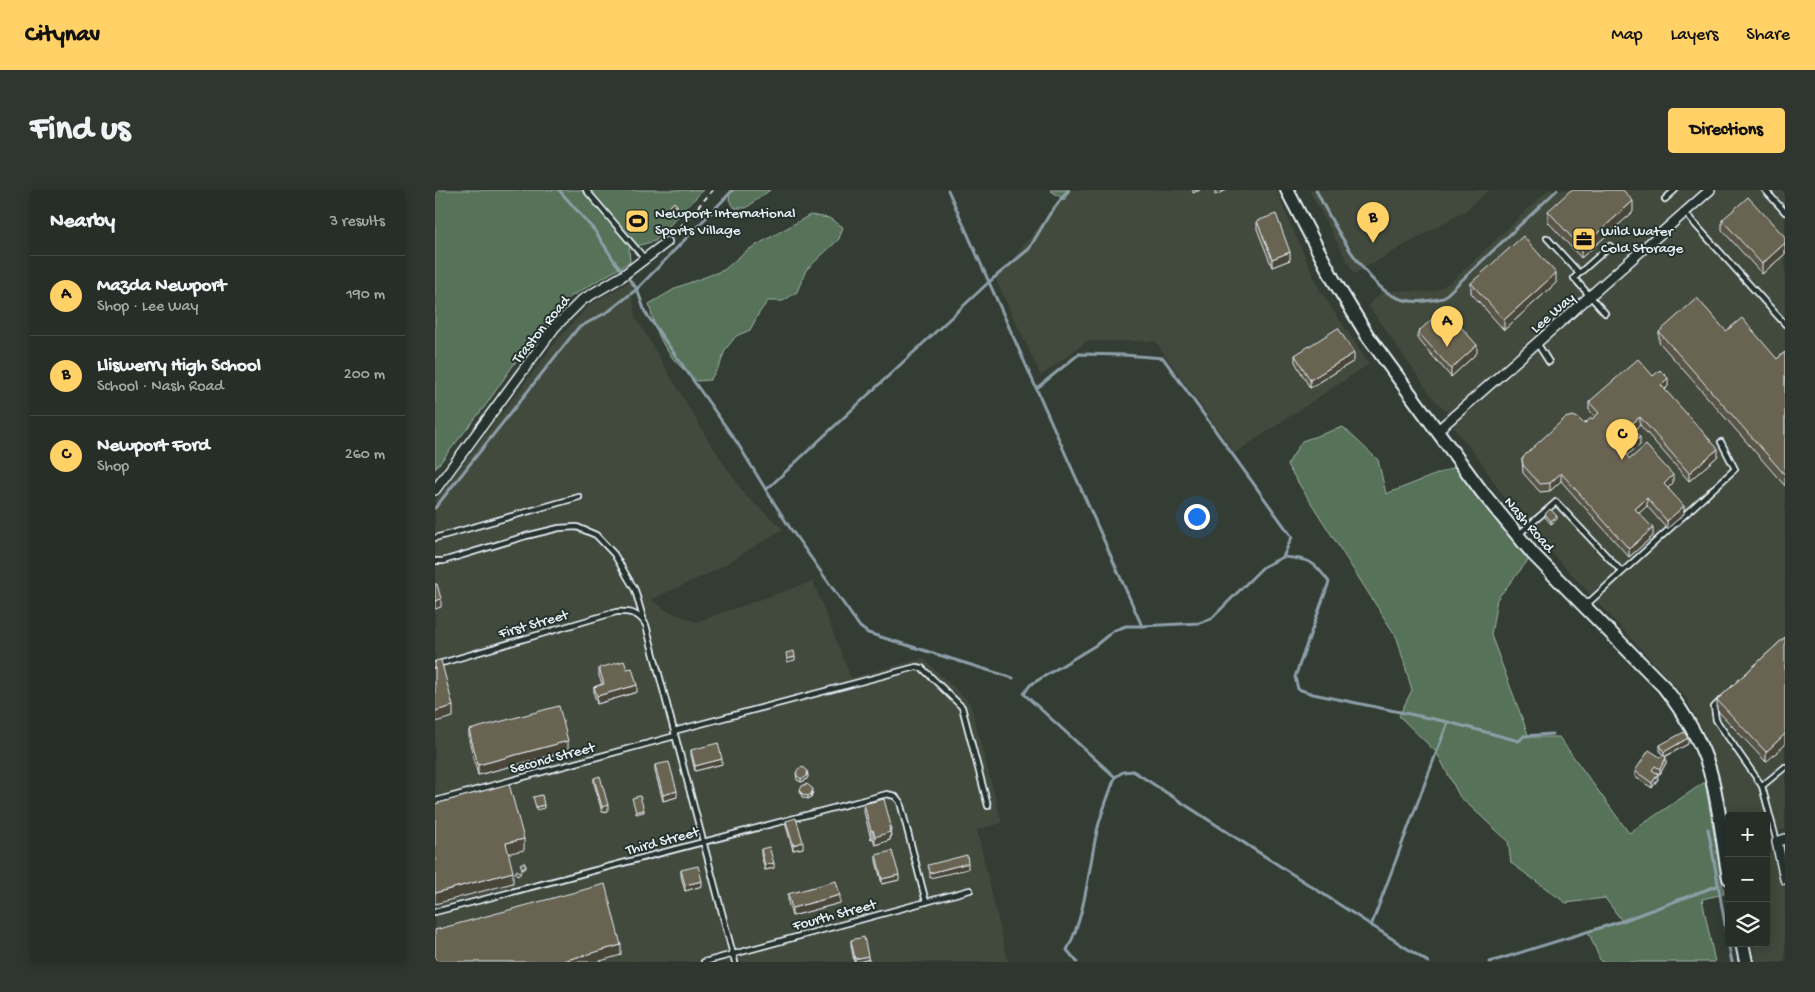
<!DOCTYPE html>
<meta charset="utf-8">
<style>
body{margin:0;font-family:"Gochi Hand",sans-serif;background:#2e362f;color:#f1f3f6}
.controls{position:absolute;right:15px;bottom:15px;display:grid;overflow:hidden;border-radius:5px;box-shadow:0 2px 12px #0003}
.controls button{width:45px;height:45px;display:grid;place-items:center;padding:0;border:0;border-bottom:1px solid #424a44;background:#262e27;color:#f1f3f6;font:25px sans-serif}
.you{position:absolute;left:761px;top:326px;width:18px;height:18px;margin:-12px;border:4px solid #fff;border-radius:50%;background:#1a73e8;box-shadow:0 0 0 8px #1a73e833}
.badge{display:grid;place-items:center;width:32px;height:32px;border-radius:50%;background:#ffd166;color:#111;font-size:16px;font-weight:700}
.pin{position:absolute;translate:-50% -41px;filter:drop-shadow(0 1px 2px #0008)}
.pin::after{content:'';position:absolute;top:26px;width:18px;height:15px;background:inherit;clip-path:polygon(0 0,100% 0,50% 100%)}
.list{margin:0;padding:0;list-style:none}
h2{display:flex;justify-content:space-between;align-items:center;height:65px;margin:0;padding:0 20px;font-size:21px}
h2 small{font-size:16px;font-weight:400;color:#a4a8a7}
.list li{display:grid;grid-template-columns:32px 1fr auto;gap:15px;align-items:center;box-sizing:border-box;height:80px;padding:0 20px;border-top:1px solid #424a44}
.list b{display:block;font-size:19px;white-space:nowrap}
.list p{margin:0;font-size:16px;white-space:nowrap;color:#a4a8a7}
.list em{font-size:16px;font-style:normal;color:#a4a8a7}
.icon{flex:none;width:28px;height:28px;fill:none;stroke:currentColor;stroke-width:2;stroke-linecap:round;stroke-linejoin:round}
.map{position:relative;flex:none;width:1350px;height:772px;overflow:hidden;border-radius:5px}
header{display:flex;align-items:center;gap:30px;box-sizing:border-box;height:70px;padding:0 25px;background:#ffd166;color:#111}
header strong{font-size:24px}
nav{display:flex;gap:28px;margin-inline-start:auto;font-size:18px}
.intro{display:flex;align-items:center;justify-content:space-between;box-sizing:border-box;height:120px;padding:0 30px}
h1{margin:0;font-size:35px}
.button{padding:12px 22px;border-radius:5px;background:#ffd166;color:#111;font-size:18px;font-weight:700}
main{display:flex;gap:30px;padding:0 30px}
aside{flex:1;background:#262e27;border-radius:5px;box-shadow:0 2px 12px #0003}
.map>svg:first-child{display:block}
.built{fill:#43483d}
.green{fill:#567259;stroke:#9fb2a8}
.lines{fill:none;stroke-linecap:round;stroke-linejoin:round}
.stream{stroke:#8d9fa9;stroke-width:3}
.lane-casing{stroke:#e8f1f8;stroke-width:8}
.street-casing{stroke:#e8f1f8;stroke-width:12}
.secondary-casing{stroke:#e8f1f8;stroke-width:16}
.path{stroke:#e8f1f8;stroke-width:2;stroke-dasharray:5 4;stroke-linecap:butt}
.lane{stroke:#26332d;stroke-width:4.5}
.street{stroke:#26332d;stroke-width:9}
.secondary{stroke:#26332d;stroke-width:12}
.wall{fill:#5a5546;stroke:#e8f1f8}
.shaded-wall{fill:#4a4539;stroke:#e8f1f8}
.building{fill:#696351;stroke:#e8f1f8}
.labels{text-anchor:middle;stroke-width:4;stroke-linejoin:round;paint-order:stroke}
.poi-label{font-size:15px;fill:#e8f1f8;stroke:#26332d;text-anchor:start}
.street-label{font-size:15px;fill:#e8f1f8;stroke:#26332d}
</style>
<header>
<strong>Citynav</strong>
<nav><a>Map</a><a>Layers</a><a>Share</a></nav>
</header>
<div class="intro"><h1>Find us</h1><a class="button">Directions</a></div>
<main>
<aside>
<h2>Nearby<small>3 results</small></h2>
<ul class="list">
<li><span class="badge">A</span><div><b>Mazda Newport</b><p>Shop · Lee Way</p></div><em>190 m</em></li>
<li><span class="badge">B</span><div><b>Lliswerry High School</b><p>School · Nash Road</p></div><em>200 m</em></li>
<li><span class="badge">C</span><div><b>Newport Ford</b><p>Shop</p></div><em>260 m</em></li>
</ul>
</aside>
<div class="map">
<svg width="1350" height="772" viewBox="0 0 1350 772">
<rect width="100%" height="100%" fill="#333d34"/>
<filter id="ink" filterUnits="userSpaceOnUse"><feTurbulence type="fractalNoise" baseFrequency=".02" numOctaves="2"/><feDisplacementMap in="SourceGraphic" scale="10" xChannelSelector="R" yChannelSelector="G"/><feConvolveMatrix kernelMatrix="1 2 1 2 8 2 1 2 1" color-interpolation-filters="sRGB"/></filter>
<g filter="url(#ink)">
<g class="built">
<polygon points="633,0 842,0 851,24 885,100 934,174 800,263 720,151 652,151 606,186 561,90"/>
<polygon points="874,0 1054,0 1030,21 919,84"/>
<polygon points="1113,0 1350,0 1350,639 1331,644 1331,626 1294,626 1293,654 1273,551 1251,508 1076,319 1044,269 1021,241 1013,223 998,208 933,115 949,100 997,102 1016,92"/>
<polygon points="196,91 200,126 272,248 311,306 348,339 283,379 216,410 233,421 261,432 378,391 416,488 488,468 535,513 567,633 542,640 573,772 0,772 0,311 124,148 154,115"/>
<polygon points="1350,659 1350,772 1321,772 1317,753 1331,753 1331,664"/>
</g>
<g class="green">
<polygon points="0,0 268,0 220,51 194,58 195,72 135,107 86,164 50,216 0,279"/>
<polygon points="295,0 335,0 311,18 300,18 294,10"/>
<polygon points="615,0 635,0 629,10"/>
<path d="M375,25L394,28L408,37L404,49L371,80L362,102L348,111H333L324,123L315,140L301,146L290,160L285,175L275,190L262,191C232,167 223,151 214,114L243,97L289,80L311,61Z"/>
<polygon points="908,237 943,270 951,304 1020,277 1095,368 1062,409 1056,445 1094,547 1124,547 1194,643 1270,592 1289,704 1267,709 1280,772 1166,772 1153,741 1187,731 1170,708 1131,713 1076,673 1073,651 1025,607 1002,563 964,526 977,500 962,448 852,275 867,251"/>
</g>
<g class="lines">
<g class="stream">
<polyline points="298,0 202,99 210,122 303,254 331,300"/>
<polyline points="513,0 707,436 691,436 678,441 661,455 595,495 589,504 680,587 688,582 698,581 993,772"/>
<path d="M881,0C895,29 932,98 963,108C979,114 993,111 1008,108L1122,0"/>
<polyline points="602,198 644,164 689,165 728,168 857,347 848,367 828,377 776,429 764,433 707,436"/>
<polyline points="0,318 143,138 174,121 202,99 180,72 160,41 124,0"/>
<path d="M848,367C874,369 878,370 894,392L860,487L863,499L878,504L1013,532L1084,551L1089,546L1117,544"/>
<polyline points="578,488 433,443 425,437 355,338 331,300 554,92 594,59 614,25 633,0"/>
<path d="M1273,639C1282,683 1288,728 1297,772"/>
<polyline points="936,736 1013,532"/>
<path d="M642,772L632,760C651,724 653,681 662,641C666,623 674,605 680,587"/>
<polyline points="1055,772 1187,731 1284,695"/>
</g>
<g class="lane-casing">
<g id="lane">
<polyline points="151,0 210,69"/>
<polyline points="1330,0 1350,22"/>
<polyline points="1230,9 1240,0"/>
<polyline points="1249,22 1350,134"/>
<polyline points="1112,48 1144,83"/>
<polyline points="1170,123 1139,88 1175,56"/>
<polyline points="1102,153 1114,172"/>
<polyline points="1084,344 1121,312 1186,381"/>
<polyline points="0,348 144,307"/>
<polyline points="0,371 8,371 91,346 124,338 142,337 161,345 179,364 200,400 208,428"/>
<polyline points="1150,416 1300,279 1286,252"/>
<path d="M0,475L181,422C195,421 204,423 211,435L300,772"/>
<polyline points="1287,509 1279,517 1281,530 1327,596 1342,652"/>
<polyline points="239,541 481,477 487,478 527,517 553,616"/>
<polyline points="1327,596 1350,577"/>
<polyline points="0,611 240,546"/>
<polyline points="0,722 452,604 460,606 465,612 491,712"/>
<polyline points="269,772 535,700"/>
</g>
</g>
<g class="street-casing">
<g id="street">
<polyline points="1002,241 1275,0"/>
<polyline points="0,300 120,137 147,110 186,87 232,52"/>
<polyline points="1350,649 1342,652 1350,689"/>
</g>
</g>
<g class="secondary-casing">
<g id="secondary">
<path d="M852,0L898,89L932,145L1047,302L1098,364L1229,497C1250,524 1269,555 1277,589C1285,621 1288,655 1294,688"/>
<polyline points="1307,753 1311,772"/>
</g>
</g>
<polyline class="path" points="239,44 278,0"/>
<use href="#lane" class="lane"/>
<use href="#street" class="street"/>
<use href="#secondary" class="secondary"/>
</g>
<g class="wall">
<polygon points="1113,21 1198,22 1146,68 1113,32"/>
<polygon points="1287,30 1350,47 1350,64 1327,84 1287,40"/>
<polygon points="822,31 855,70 837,77 822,39"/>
<polygon points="1036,93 1121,93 1069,140 1036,103"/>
<polygon points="1291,141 1342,169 1350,162 1350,296 1224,152 1224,142"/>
<polygon points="983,142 1042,163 1016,187 983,149"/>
<polygon points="860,165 919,171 875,198 860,172"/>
<polygon points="1218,186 1233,196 1230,200 1283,266 1254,291 1205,235 1199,240 1205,255 1191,265 1195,269 1238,293 1233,298 1249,324 1232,339 1212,316 1204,323 1218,346 1194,367 1126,291 1115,301 1105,302 1088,283 1087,269 1157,229 1160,226 1154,220 1154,212"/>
<polygon points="1110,324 1122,329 1116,334 1110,327"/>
<polygon points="1350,447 1331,572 1282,520 1282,510"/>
<polygon points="164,478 192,479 202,502 162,514 159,504 159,497 167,494 164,486"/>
<polygon points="34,540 133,561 43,585 34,550"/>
<polygon points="1253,554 1230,567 1231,573 1225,584 1220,582 1223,589 1217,598 1200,587 1200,581 1228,566 1225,561 1225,555"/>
<polygon points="256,560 287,574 260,581 256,565"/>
<polygon points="220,575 242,607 228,611 220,581"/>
<polygon points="361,583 373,587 371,590 366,592 362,590"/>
<polygon points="159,588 173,621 167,622 159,593"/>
<polygon points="365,600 378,602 376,607 373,609 367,607"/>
<polygon points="429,614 456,644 455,650 440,655 438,648 436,649 429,622"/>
<polygon points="351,631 368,658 358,660 351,636"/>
<polygon points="326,659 339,678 330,680 326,665"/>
<polygon points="441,665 464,690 447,694 441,671"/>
<polygon points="246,680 267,696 250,701 246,686"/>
<polygon points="353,704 405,713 357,726 353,712"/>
<polygon points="416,750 433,769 434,772 419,772 416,755"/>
</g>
<g class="shaded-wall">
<polygon points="758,0 765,0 758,3"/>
<polygon points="780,0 792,0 780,5"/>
<polygon points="1198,11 1198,22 1146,68 1146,58"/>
<polygon points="242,15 242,18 238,21 238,18"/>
<polygon points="1350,53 1350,64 1327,84 1327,74"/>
<polygon points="855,62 855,70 837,77 837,69"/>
<polygon points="1121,83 1121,93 1069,140 1069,130"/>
<polygon points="1042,155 1042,163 1016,187 1016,179"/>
<polygon points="919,163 919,171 875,198 875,190"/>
<polygon points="1233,188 1233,196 1226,203 1226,195"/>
<polygon points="1205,227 1205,235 1194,244 1194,236"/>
<polygon points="1205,247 1205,255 1187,269 1187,261"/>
<polygon points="1283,259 1283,266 1254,291 1254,283"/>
<polygon points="1126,283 1126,291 1115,301 1115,293"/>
<polygon points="1238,285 1238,293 1229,302 1229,294"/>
<polygon points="1212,308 1212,316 1200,327 1200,319"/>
<polygon points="1249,316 1249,324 1232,339 1232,331"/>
<polygon points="1122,326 1122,329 1116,334 1116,331"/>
<polygon points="1218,338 1218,346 1194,367 1194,359"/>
<polygon points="6,409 6,417 0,419 0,411"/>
<polygon points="360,467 360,470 352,472 352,469"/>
<polygon points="202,495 202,502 162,514 162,506"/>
<polygon points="18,516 18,527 0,532 0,521"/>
<polygon points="1350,544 1350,555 1331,572 1331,562"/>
<polygon points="1253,548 1253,554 1229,567 1229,562"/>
<polygon points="133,551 133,561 43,585 43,575"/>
<polygon points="1231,568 1231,573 1225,584 1225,579"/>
<polygon points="287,569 287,574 260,581 260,576"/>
<polygon points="373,584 373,587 371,590 366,592 366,589"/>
<polygon points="1223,584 1223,589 1217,598 1217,593"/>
<polygon points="378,599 376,607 373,609 373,606"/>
<polygon points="242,601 242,607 228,611 228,605"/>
<polygon points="109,615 109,618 101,620 101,617"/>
<polygon points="173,615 173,621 167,622 167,617"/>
<polygon points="209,620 209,622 201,624 201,622"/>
<polygon points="454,636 456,636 455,650 440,655 440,647"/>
<polygon points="438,640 438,648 436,649 436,641"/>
<polygon points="89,649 89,660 71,664 71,653"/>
<polygon points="368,652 368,658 358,660 358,655"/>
<polygon points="339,673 339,678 330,680 330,675"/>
<polygon points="533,673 533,679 495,688 495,683"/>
<polygon points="91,676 91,678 87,681 87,678"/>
<polygon points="78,682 78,693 0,714 0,703"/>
<polygon points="464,685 464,690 447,694 447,689"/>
<polygon points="267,691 267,696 250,701 250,695"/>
<polygon points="405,705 405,713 357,726 357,718"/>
<polygon points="186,755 186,765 162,772 128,772 128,771"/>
<polygon points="433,766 433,772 420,772 420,769"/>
</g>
<g class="building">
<polygon points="1136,0 1188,0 1198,11 1146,58 1113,21"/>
<polygon points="1313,7 1350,47 1350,53 1327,74 1287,30"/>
<polygon points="239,12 242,15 238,18 235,16"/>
<polygon points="841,24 855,62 837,69 822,31"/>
<polygon points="1088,46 1121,83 1069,130 1036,93"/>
<polygon points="1262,108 1291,141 1307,128 1342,169 1350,162 1350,285 1224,142"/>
<polygon points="1009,118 1042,155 1016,179 983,142"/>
<polygon points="903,138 919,163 875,190 860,165"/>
<polygon points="1203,169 1218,186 1225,180 1233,188 1226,195 1283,259 1254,283 1205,227 1194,236 1205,247 1187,261 1195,269 1211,255 1238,285 1229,294 1249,316 1232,331 1212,308 1200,319 1218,338 1194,359 1126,283 1115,293 1105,294 1088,275 1087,269 1091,264 1130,228 1138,226 1143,228 1149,234 1156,228 1157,229 1164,223 1154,212"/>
<polygon points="1115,319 1122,326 1116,331 1110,324"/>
<polygon points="0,394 2,394 6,409 0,411"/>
<polygon points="1350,447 1350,544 1331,562 1282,510"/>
<polygon points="359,461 360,467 352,469 351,463"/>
<polygon points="6,470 18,516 0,521 0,471"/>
<polygon points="189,471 192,479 197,478 202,495 162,506 159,497 169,494 164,478"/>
<polygon points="124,516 133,551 43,575 34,540"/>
<polygon points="1249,542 1253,548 1229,562 1225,555"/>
<polygon points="283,553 287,569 260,576 256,560"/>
<polygon points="1214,560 1225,567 1229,565 1231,568 1225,579 1220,576 1217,580 1223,584 1217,593 1200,581"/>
<polygon points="234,572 242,601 228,605 220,575"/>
<circle cx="367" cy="583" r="5.5"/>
<polygon points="165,586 173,615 167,617 159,588"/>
<polygon points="74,594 89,649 71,653 78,682 0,703 0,614"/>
<polygon points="372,594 378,599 376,604 373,606 367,604 365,600 367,596"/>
<polygon points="107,605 109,615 101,617 98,607"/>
<polygon points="205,606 209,620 201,622 197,608"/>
<polygon points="449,609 456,636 454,636 455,642 440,647 438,640 436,641 429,614"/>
<polygon points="361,628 368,652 358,655 351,631"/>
<polygon points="334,657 339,673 330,675 326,659"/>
<polygon points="457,661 464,685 447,689 441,665"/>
<polygon points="532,665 533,673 495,683 493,675"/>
<polygon points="89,672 91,676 87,678 85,674"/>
<polygon points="263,676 267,691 250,695 246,680"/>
<polygon points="82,680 86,683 83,686 80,683"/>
<polygon points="401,691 405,705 357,718 353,704"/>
<polygon points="170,694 186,755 128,771 129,772 0,772 0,740"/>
<polygon points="429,747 433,766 420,769 416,750"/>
<polygon points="434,769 434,772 423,772"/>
</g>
</g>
<defs>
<g id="stadium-square" transform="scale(1.25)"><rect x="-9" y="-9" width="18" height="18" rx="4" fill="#ffd166" stroke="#26332d"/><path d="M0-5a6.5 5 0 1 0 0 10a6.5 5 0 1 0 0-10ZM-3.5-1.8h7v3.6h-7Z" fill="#111"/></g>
<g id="office-square" transform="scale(1.25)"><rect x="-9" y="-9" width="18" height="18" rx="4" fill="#ffd166" stroke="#26332d"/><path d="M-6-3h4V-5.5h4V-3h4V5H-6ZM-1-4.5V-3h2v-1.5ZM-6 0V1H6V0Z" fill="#111"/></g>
</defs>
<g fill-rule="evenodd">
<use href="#stadium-square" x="202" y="31"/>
<use href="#office-square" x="1149" y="49"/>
</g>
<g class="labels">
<g class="poi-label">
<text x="220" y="27">Newport International<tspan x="220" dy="17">Sports Village</tspan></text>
<text x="1166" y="45">Wild Water<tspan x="1166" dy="17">Cold Storage</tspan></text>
</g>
<g class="street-label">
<text transform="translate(1117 122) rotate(-41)" y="5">Lee Way</text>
<text transform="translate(105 139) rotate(-51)" y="5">Traston Road</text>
<text transform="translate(1095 334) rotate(49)" y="5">Nash Road</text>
<text transform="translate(98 433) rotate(-16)" y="5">First Street</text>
<text transform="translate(117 567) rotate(-15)" y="5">Second Street</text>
<text transform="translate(227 650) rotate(-15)" y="5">Third Street</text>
<text transform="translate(399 724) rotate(-15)" y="5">Fourth Street</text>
</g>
</g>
</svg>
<div class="controls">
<button>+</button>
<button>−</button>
<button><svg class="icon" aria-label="layers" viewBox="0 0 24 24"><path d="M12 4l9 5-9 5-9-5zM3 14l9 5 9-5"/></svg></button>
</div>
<div class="you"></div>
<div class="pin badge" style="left:1012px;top:157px">A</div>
<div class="pin badge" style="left:938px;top:53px">B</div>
<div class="pin badge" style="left:1187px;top:270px">C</div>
</div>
</main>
